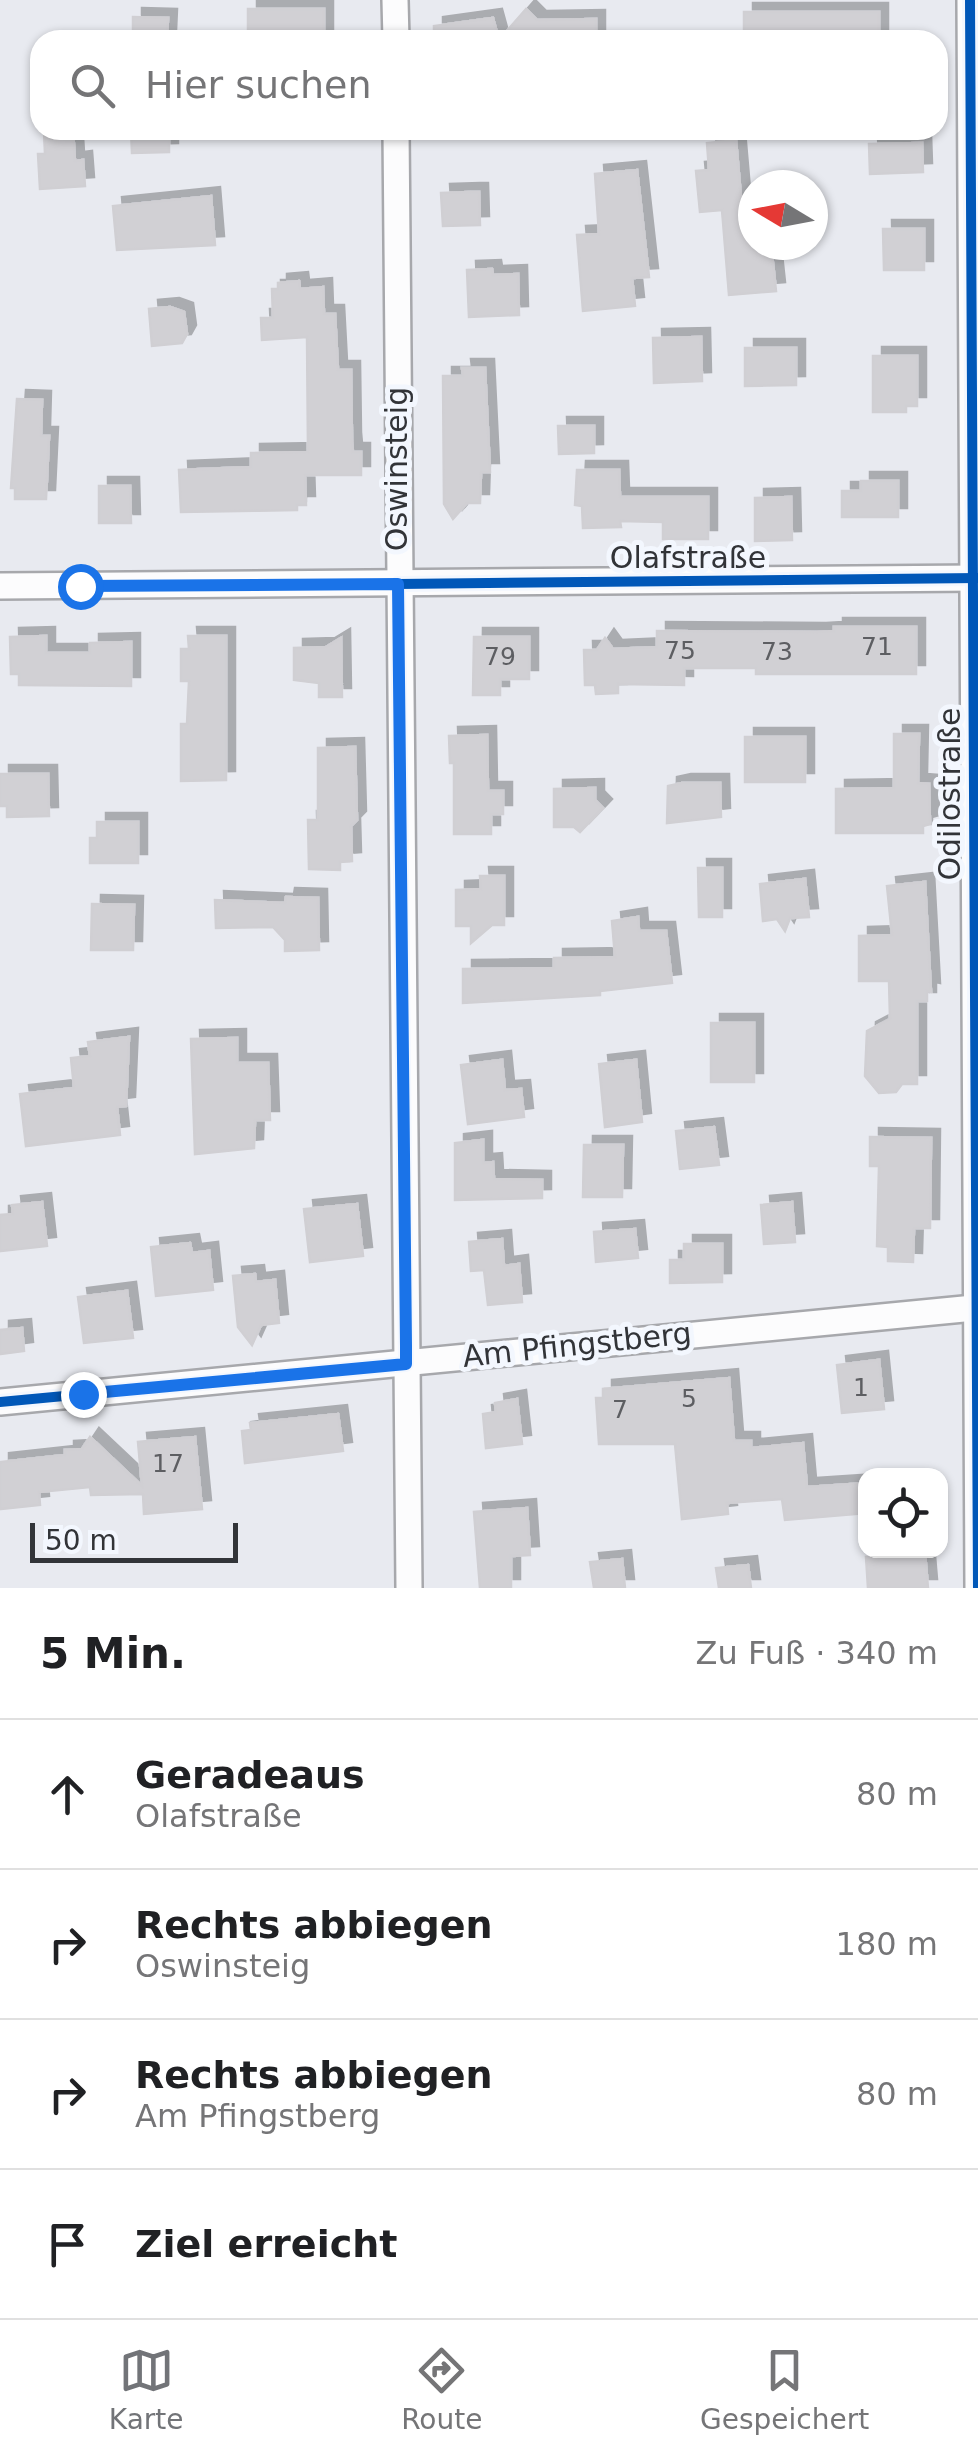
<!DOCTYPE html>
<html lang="de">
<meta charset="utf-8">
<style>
body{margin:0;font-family:"DejaVu Sans",sans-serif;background:#f2f2f2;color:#202124}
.controls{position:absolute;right:30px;bottom:30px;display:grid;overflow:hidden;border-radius:20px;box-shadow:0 2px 8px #0004}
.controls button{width:90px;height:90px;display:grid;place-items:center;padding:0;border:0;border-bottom:2px solid #e0e0e0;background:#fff;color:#202124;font:50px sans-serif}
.compass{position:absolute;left:738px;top:170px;width:90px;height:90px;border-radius:50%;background:#fff;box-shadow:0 2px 8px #0004;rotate:280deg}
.scale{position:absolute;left:30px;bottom:25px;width:208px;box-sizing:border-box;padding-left:10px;border:5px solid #323438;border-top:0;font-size:28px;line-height:35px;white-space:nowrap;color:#323438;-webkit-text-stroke:8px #f3f7fe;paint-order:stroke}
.stop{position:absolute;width:30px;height:30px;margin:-22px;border:8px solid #1a73e8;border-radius:50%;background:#fff}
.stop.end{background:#1a73e8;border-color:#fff;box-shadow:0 2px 10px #0008}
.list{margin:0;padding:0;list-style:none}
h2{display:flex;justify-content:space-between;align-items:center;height:130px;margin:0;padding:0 40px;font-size:42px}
h2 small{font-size:32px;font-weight:400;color:#757577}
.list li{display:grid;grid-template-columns:65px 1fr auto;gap:30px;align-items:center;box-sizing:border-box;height:150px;padding:0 40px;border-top:2px solid #e0e0e0}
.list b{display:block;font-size:38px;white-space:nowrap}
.list p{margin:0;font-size:32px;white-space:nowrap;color:#757577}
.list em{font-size:32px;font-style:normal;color:#757577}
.icon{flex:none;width:55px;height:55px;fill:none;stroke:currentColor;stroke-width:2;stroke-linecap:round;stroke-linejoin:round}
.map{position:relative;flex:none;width:978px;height:1588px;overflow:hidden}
.search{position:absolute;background:#fff;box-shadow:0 2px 8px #0004;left:30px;right:30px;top:30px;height:110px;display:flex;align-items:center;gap:25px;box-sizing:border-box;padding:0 35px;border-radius:30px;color:#757577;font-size:38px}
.sheet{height:730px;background:#fff}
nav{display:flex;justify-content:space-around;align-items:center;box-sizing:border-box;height:140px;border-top:2px solid #e0e0e0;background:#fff;font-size:28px;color:#757577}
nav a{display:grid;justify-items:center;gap:5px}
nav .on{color:#727478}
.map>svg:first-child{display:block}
.building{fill:#d1d0d4;stroke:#d0cfd3;stroke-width:2.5;filter:url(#shadow)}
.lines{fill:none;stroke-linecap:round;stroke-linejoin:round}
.minor-casing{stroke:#a7a8ac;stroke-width:30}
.minor{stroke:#fcfcfd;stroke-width:25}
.cycleway-casing{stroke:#f3f7fe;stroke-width:16}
.cycleway{stroke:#0057b8;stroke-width:10}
.route{stroke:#1a73e8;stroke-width:12}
.labels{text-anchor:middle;stroke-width:10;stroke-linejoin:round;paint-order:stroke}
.number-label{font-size:25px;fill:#5d5e62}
.street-label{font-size:30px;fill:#323438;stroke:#f3f7fe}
</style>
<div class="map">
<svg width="978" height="1588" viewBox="0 0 978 1588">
<defs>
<filter id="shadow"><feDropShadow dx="9" dy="-9" stdDeviation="0" flood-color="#0004"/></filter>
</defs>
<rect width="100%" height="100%" fill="#e8eaf0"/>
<g class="building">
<rect x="248" y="9" width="76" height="31"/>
<polygon points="526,9 537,20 596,19 596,40 499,40"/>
<rect x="744" y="12" width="135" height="28"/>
<polygon points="133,17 168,18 167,40 133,40"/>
<polygon points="493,18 499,40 434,40 434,26"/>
<polygon points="73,130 75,161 83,160 85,186 40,189 38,154 45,154 44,132"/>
<polygon points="131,130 169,130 169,152 132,153"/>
<polygon points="736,140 744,232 753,231 753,245 771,245 776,291 729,295 722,210 700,212 696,171 709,170 707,143"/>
<polygon points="922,143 923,172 870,174 869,144"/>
<polygon points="637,170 649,277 632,278 635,306 583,311 577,235 599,234 595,174"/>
<polygon points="471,192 479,192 480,225 443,226 441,193"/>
<polygon points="211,196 215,245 117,250 113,206"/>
<polygon points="883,229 924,229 924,270 884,270"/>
<polygon points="492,269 493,275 518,274 519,315 469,317 467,270"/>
<polygon points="299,281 300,289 323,287 324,314 335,314 338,370 351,370 352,441 353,452 361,452 361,475 305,475 306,505 297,505 297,510 181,512 179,470 251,467 251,453 308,452 307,337 262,340 261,318 273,318 272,289 278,289 278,283"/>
<polygon points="170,307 184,312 187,334 182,343 152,346 149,309"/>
<polygon points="701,337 702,381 654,383 653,338"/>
<polygon points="745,348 796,348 796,385 745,386"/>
<polygon points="873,356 917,356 917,406 906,406 906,412 873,412"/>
<polygon points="462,368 485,368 490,472 481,472 480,503 467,503 453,519 444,504 443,376 463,376"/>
<polygon points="17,399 42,400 41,436 49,436 46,499 15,499 15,488 11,488"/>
<polygon points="558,426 594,426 594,453 559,454"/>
<polygon points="577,470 619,470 620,497 708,497 708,539 663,539 663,522 620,521 621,527 583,528 582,506 575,505"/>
<polygon points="861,481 898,481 898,517 842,517 842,491 861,491"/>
<polygon points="99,486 130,486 131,523 99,523"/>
<polygon points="791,497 792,540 755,541 755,498"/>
<polygon points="834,627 916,627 916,674 756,674 756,668 684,668 684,685 618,684 618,693 596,694 595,685 585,685 584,650 597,650 605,638 613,649 657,647 657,631 817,632 834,631"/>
<polygon points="46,636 46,653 90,653 90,643 131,642 131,686 19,685 19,674 11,674 10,637"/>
<polygon points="188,636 226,636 226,780 181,781 181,724 187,724 189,681 181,681 181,649 189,649"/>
<polygon points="474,637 529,637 529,679 500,679 500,695 473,695"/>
<polygon points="341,638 342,697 319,697 319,683 294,680 294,648 326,647"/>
<polygon points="894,734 919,734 918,783 929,784 930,824 923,826 923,833 836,833 836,789 894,788"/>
<polygon points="487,735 488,791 503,791 503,814 491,814 491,834 454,834 454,763 450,763 449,736"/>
<rect x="745" y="737" width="60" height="45"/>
<polygon points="355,747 357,820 351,826 352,861 340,862 340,870 309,869 308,820 318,820 318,748"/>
<polygon points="0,774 48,774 49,816 7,817 7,806 0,806"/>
<polygon points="682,783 720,783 721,817 667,823 668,786"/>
<polygon points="595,788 595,800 603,808 580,832 574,827 554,827 554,789"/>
<polygon points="97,822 138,822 138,863 90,863 90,838 97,838"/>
<polygon points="698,868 722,868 722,917 699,917"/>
<polygon points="480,876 504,876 504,925 492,925 471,943 471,926 456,926 456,890 481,889"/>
<polygon points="805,879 809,917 790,918 785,931 777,919 763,921 760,884"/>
<polygon points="925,882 931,992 927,991 927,1001 917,1001 917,1084 902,1084 896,1092 879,1093 865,1076 867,1031 890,1019 889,981 859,981 859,936 892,935 887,886"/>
<polygon points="286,897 318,898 319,950 285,951 285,940 273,927 216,928 215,900 285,903"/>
<polygon points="92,904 134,905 133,950 91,950"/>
<polygon points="638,917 639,931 666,931 672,983 600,991 600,995 463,1003 463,969 554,968 554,958 615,957 612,921"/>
<rect x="711" y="1023" width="43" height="59"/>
<polygon points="129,1037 126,1106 117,1107 120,1135 26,1146 20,1094 74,1088 71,1058 90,1056 88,1042"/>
<polygon points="237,1038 237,1063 268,1063 270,1120 255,1120 254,1148 195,1154 191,1039"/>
<polygon points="502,1060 505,1090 521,1089 524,1117 468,1124 461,1065"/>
<polygon points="636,1060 642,1122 605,1127 599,1064"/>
<polygon points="714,1127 719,1165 680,1169 676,1131"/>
<polygon points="870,1137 931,1138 930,1228 914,1228 913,1262 888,1261 888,1247 877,1246 879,1166 870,1166"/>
<polygon points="483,1140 483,1163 493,1162 494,1179 542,1180 542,1198 455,1200 455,1143"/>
<polygon points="584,1145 623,1145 622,1197 583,1197"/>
<polygon points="42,1202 47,1246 0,1251 0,1215 13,1214 12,1205"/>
<polygon points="792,1202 795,1242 764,1244 761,1205"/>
<polygon points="357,1204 363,1256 310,1262 304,1209"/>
<polygon points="635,1229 638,1258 596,1262 594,1232"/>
<polygon points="502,1239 504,1266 519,1264 522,1302 488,1305 484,1270 471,1271 469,1242"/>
<polygon points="190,1243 192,1253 209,1251 213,1290 156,1296 151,1247"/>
<polygon points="684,1244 722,1244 722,1282 670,1283 670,1260 684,1260"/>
<polygon points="255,1274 256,1282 275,1280 279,1323 261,1325 252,1345 238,1327 233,1276"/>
<polygon points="127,1291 133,1338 84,1343 78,1297"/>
<polygon points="22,1328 24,1351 0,1354 0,1330"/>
<polygon points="879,1360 884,1409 842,1413 837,1365"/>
<polygon points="729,1378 734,1441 751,1441 751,1448 803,1443 807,1487 866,1483 866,1513 785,1520 782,1499 727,1503 728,1514 682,1519 675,1444 599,1444 596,1398 603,1398 603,1389"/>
<polygon points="517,1399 522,1444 486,1448 483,1414 496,1412 495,1403"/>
<polygon points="338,1414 343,1451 245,1463 242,1431 251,1430 250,1423"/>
<polygon points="90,1437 142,1486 138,1442 195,1437 202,1509 144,1514 143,1494 91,1495 90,1487 39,1492 40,1505 0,1509 0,1462 65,1455 65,1450 82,1449"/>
<polygon points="527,1508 530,1555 511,1556 511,1588 480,1588 474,1512"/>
<polygon points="925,1553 928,1588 868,1588 866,1557"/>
<polygon points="622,1559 625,1588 594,1588 590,1562"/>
<polygon points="748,1565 751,1588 719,1588 716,1568"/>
</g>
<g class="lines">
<g class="minor-casing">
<g id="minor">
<polyline points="395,0 396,40"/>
<polyline points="970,0 978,1588"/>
<polyline points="396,130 409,1588"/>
<polyline points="0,586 978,578"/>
<polyline points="0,1402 974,1308"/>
</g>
</g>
<use href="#minor" class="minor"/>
<g class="cycleway-casing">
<g id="cycleway">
<polyline points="970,0 978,1588"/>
<polyline points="0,1402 406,1364 398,584 978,578"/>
</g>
</g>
<use href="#cycleway" class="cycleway"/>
</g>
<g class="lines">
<polyline class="route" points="80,586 398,584 406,1346 406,1364 83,1394"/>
</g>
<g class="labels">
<g class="number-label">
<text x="877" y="655">71</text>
<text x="680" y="659">75</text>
<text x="777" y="660">73</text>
<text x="500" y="665">79</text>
<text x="861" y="1396">1</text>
<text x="689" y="1407">5</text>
<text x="620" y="1418">7</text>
<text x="168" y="1472">17</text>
</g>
<g class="street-label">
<text transform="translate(397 469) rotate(-90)" y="10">Oswinsteig</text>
<text x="688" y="568">Olafstraße</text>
<text transform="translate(950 794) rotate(-90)" y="10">Odilostraße</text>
<text transform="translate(577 1345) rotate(-6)" y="10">Am Pfingstberg</text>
</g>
</g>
</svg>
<div class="controls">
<button><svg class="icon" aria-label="locate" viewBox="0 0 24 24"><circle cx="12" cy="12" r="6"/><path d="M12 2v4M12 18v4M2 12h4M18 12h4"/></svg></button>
</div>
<svg class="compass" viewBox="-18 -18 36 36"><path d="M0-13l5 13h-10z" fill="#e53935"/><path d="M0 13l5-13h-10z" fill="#757577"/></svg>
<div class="scale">50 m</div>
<div class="stop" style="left:80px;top:586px"></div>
<div class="stop end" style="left:83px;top:1394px"></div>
<div class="search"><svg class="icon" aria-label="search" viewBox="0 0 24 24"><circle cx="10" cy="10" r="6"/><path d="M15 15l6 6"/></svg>Hier suchen</div>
</div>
<section class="sheet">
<h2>5 Min.<small>Zu Fuß · 340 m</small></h2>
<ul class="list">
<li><svg class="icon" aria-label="ahead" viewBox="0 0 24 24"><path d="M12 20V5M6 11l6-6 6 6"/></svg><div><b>Geradeaus</b><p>Olafstraße</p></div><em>80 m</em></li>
<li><svg class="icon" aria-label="right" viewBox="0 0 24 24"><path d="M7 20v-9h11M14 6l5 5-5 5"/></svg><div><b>Rechts abbiegen</b><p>Oswinsteig</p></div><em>180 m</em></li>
<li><svg class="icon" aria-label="right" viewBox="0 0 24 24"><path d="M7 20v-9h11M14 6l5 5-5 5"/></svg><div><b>Rechts abbiegen</b><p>Am Pfingstberg</p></div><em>80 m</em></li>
<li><svg class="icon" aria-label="arrive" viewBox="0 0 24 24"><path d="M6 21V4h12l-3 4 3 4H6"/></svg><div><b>Ziel erreicht</b></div></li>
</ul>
</section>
<nav>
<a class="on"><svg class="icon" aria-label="map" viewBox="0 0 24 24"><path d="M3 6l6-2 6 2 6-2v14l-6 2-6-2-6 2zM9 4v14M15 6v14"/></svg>Karte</a>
<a><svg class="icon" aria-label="directions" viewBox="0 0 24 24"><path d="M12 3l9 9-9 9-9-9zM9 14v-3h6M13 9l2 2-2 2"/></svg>Route</a>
<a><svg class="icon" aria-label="saved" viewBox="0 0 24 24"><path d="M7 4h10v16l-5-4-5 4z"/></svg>Gespeichert</a>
</nav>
